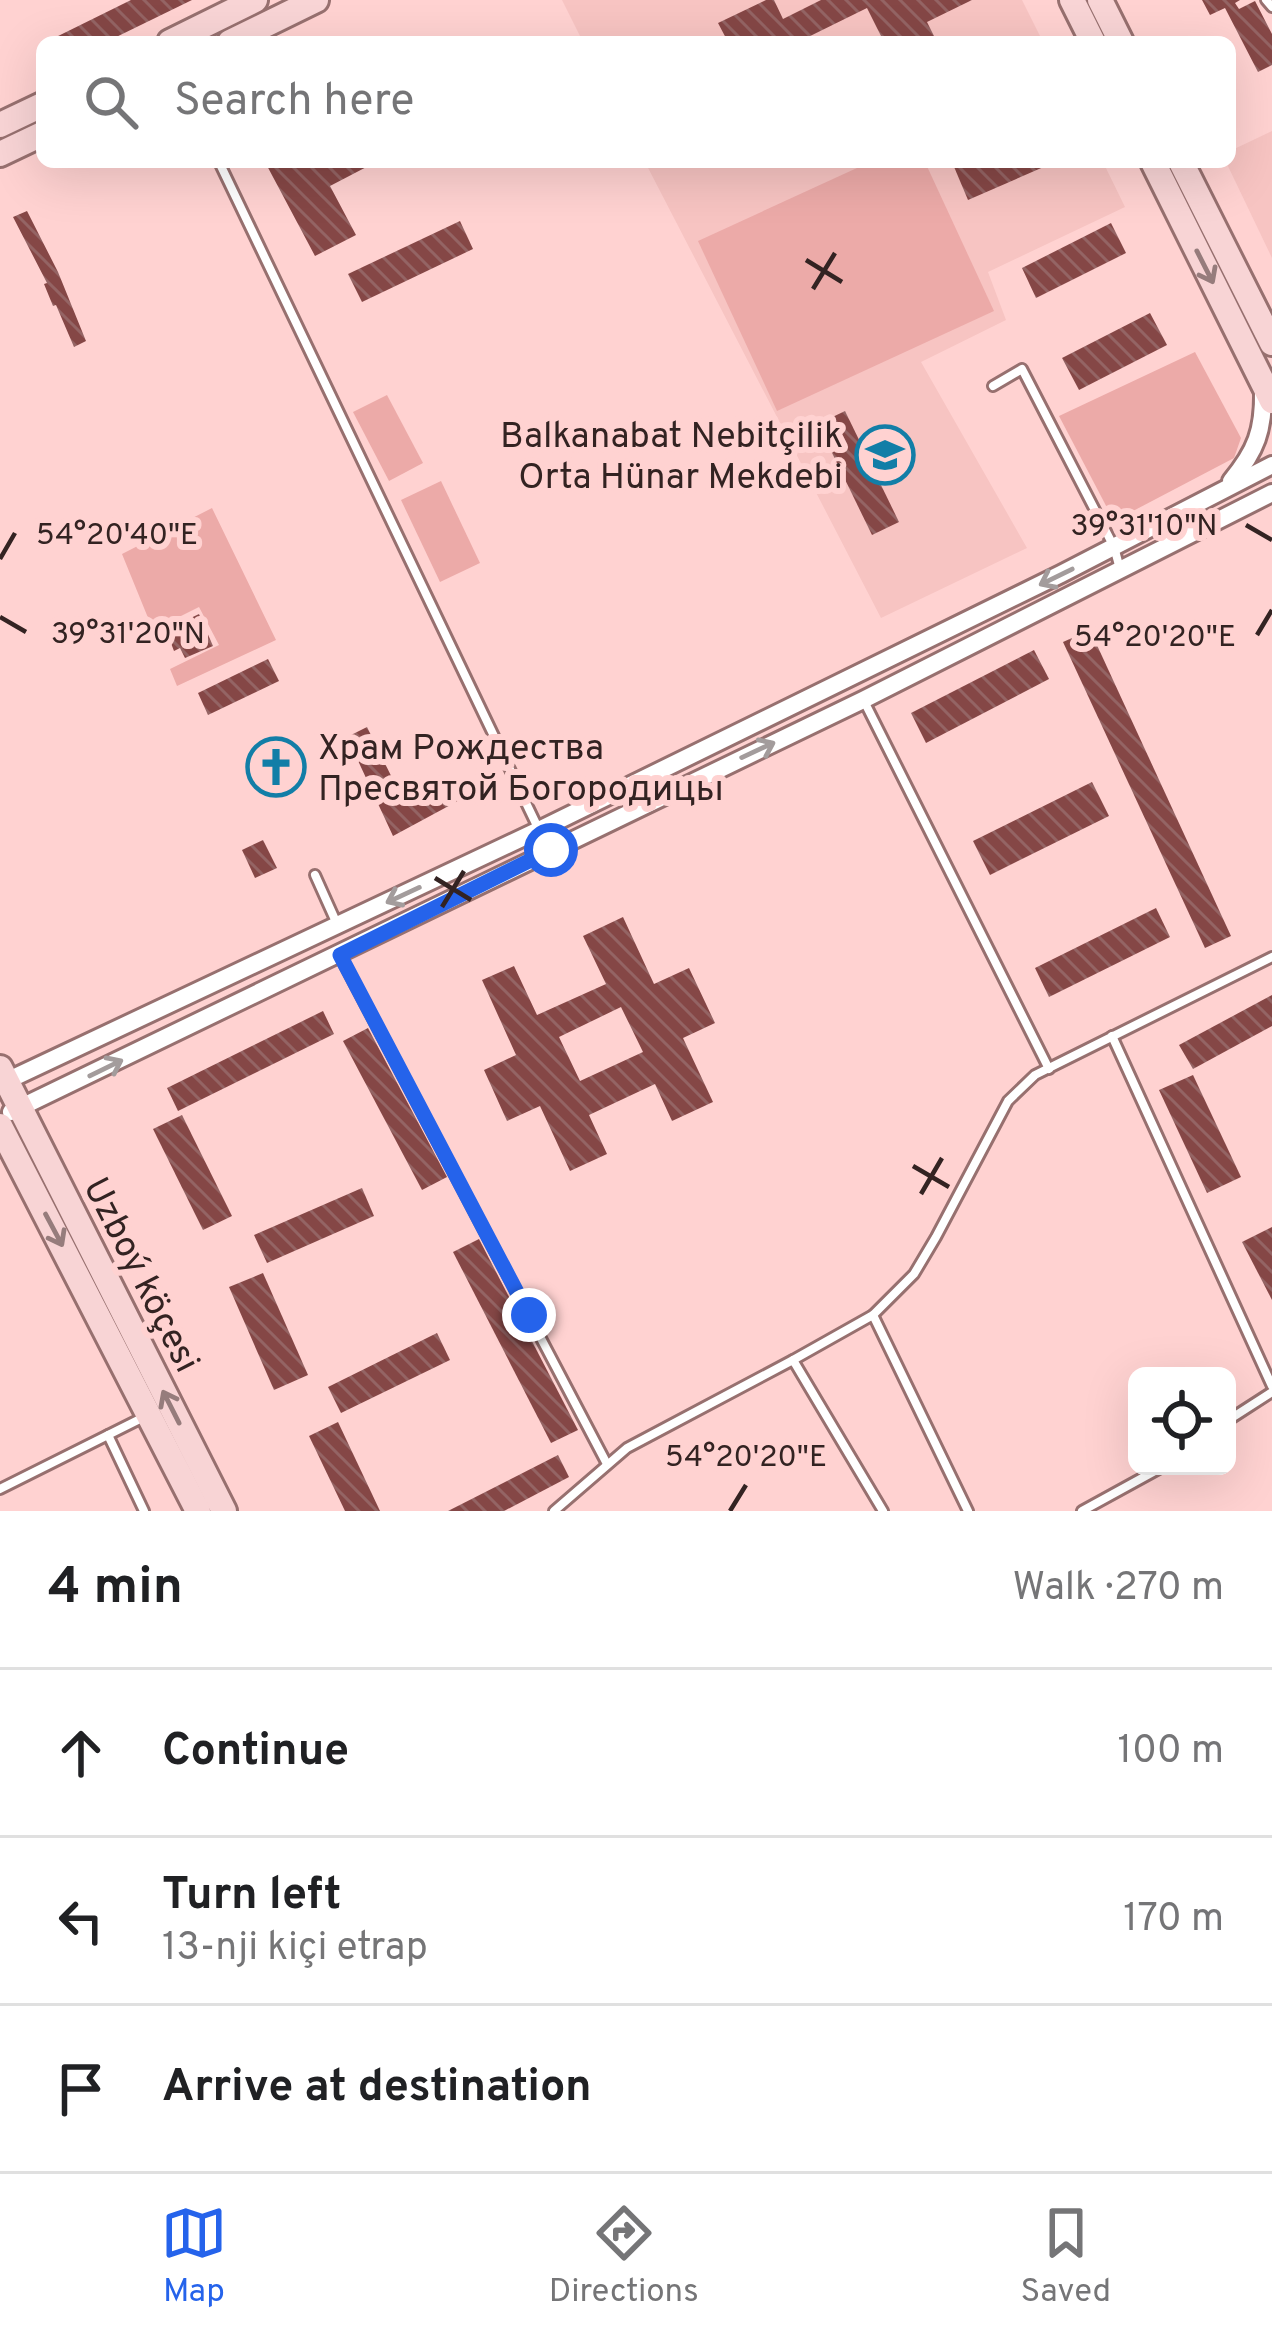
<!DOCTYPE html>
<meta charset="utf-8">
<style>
body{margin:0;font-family:Overpass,sans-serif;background:#f2f2f2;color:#202124}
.controls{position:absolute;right:36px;bottom:36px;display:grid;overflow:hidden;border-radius:18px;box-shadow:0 12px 48px #0002}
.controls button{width:108px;height:108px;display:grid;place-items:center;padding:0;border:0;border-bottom:3px solid #e0e0e0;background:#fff;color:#202124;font:60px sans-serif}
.stop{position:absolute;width:36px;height:36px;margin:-27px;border:9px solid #2563eb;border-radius:50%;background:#fff}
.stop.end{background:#2563eb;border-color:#fff;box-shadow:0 3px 12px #0008}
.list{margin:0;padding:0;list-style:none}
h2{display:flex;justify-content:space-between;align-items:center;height:156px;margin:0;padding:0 48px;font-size:51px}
h2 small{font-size:39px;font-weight:400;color:#757577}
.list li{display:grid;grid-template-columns:78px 1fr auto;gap:36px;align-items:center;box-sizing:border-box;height:168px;padding:0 48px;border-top:3px solid #e0e0e0}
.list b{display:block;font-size:45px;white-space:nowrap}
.list p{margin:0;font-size:39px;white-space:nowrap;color:#757577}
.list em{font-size:39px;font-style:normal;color:#757577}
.icon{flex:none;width:66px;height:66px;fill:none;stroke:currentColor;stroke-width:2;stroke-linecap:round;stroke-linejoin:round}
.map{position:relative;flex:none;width:1272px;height:1511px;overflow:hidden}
.search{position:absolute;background:#fff;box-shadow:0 12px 48px #0002;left:36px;right:36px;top:36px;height:132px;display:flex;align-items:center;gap:30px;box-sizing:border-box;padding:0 42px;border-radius:18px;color:#757577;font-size:45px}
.sheet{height:660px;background:#fff}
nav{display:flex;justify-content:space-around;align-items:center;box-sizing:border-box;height:168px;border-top:3px solid #e0e0e0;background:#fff;font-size:33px;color:#757577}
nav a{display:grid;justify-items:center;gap:6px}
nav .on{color:#2563eb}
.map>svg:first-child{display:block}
.built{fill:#f7c4c2}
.green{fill:#ecaaa8}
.building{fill:url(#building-back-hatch);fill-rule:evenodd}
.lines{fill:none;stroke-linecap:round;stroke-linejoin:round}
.lane-casing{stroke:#97706f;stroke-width:14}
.street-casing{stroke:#97706f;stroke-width:22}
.secondary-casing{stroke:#97706f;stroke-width:30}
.lane{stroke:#fff;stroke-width:8}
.street{stroke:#fff;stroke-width:16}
.secondary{stroke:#f8d4d5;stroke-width:24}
.oneway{stroke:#967c7c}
.oneway2{stroke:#a39c9c}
.route{stroke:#2563eb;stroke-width:15}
.ticks{fill:none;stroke:#332322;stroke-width:4.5}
.labels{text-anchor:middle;stroke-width:12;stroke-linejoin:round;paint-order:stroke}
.poi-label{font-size:36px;fill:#332322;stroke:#ffd2d1;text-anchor:end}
.street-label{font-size:36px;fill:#332322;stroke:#ffd2d1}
.ticks-label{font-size:30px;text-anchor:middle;fill:#332322;stroke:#ffd2d1;stroke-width:12;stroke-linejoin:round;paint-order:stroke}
</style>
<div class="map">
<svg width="1272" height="1511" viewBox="0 0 1272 1511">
<defs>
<pattern id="building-back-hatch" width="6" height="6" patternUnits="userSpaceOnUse" patternTransform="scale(3)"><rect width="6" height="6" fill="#854746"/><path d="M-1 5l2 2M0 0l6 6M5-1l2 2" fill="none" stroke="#946464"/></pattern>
</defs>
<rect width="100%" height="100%" fill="#ffd2d1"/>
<g class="built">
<polygon points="562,0 1022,0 1043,42 583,42"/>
<polygon points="1272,131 1272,258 1226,162 1230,162 1230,151"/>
<polygon points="645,162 1103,162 1125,207 988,272 1006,320 921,362 1027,548 881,618"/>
</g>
<g class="green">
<polygon points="870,162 925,162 994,311 777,411 698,241"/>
<polygon points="1195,352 1241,438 1234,458 1114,521 1059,416"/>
<polygon points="387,395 423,463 389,481 353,412"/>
<polygon points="441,481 480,563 440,582 401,500"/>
<polygon points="212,508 276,640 177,686 170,669 219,645 199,607 153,630 122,554"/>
</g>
<g class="building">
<polygon points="131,0 192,0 106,42 46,42"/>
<polygon points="766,0 774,0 783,19 821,0 972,0 927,22 937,42 884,42 867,8 798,42 728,42 718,23"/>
<polygon points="1202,0 1240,0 1235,3 1239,9 1255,1 1272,34 1272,65 1258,72 1225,8 1210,15"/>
<polygon points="265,162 376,162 330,186 356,235 315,256"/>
<polygon points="952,162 1055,162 968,200"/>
<polygon points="27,211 58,272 86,341 74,347 56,305 53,306 44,284 47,283 13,217"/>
<polygon points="460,221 473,249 362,302 348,274"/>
<polygon points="1111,223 1126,253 1036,298 1022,268"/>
<polygon points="1150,313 1167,345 1079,390 1062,358"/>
<polygon points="845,411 899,522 872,535 818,424"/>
<polygon points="199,614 213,646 185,658 180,648 174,651 169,638 175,635 172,627"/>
<polygon points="1090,630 1231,936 1205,948 1063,642"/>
<polygon points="1034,650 1049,679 926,743 911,713"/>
<polygon points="268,659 279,681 208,715 198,693"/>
<polygon points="367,727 402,798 412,794 415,800 460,777 469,795 393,836 347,737"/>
<polygon points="272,743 299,760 282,789 254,771 259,764 248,756 255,746 265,753"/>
<polygon points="1092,782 1109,816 990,875 973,841"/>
<polygon points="263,840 277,868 255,878 242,850"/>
<polygon points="1156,908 1170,937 1049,997 1035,968"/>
<path d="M623,917L654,984L689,968L715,1023L683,1038L713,1102L672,1121L655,1084L589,1115L607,1154L570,1171L540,1106L507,1121L484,1070L516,1055L482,980L514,966L537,1015L606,984L583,936ZM621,1007L643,1052L580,1081L559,1037Z"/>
<polygon points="1272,995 1272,1026 1193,1069 1179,1045"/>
<polygon points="323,1011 334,1034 178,1111 167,1088"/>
<polygon points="368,1028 447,1177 422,1190 343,1041"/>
<polygon points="1193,1075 1241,1177 1207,1193 1159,1090"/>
<polygon points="182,1115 232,1216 203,1230 153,1129"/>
<polygon points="362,1188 374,1216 267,1263 254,1235"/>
<polygon points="1272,1227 1272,1300 1242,1242"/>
<polygon points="479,1239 578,1430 551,1443 453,1252"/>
<polygon points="263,1273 308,1375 274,1390 229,1287"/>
<polygon points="437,1333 450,1360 341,1413 328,1387"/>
<polygon points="338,1422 380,1511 345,1511 309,1436"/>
<polygon points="558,1455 569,1477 504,1511 448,1511"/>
</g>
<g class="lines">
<g class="lane-casing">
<g id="lane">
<polyline points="1266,0 1272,7"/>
<polyline points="219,162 539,830 551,851"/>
<polyline points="993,386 1022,369 1114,547 1120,569"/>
<polyline points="864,701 1049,1069"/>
<polyline points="315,875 337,924"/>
<polyline points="340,956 607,1464"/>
<polyline points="1112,1036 1272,1386"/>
<polyline points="873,1315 914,1274 936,1237 1008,1101 1035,1075 1272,957"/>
<polyline points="793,1360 873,1315 968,1511"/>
<polyline points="1227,1421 1272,1392"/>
<polyline points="108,1435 144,1511"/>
<polyline points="0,1489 144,1417"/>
<polyline points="554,1511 627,1448 793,1360 883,1511"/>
<polyline points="1082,1511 1164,1466"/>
</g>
</g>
<g class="street-casing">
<g id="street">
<path d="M1231,481C1256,451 1264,430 1263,390"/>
<polyline points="0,1084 539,830 1061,574 1272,465"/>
<polyline points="11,1112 863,700 1272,493"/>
</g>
</g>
<g class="secondary-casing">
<g id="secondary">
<polyline points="1072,0 1093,42"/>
<polyline points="1100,0 1121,42"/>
<polyline points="170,42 255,0"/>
<polyline points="230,42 316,0"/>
<polyline points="0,125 42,105"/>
<polyline points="0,154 42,134"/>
<polyline points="1153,162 1272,401"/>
<polyline points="1181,162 1272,343"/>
<polyline points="0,1068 224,1511"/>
<polyline points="0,1126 198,1511"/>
</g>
</g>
<use href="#lane" class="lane"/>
<use href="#street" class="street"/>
<use href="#secondary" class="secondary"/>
</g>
<defs><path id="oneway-shaft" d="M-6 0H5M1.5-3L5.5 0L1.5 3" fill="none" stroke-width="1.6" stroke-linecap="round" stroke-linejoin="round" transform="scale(3)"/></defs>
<g class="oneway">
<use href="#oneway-shaft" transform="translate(1205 267) rotate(63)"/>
<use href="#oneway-shaft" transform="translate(54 1230) rotate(62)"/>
<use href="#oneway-shaft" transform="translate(171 1407) rotate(-117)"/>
</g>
<g class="oneway2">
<use href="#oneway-shaft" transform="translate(1056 577) rotate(154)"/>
<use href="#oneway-shaft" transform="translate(758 750) rotate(-25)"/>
<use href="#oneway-shaft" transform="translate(403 895) rotate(155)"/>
<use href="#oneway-shaft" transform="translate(106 1068) rotate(-26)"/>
</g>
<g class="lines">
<polyline class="route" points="529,1315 340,955 551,850"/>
</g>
<path class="ticks" d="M806,260L842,282M813,289L835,253M1246,525L1272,540M0,559L15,533M0,617L26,632M1257,635L1272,610M435,878L471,900M442,907L464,871M913,1166L949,1187M921,1194L942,1158M730,1511L746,1485"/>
<defs>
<g id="university-ring" transform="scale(3)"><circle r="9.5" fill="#ffd2d1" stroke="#127ea7" stroke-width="1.5"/><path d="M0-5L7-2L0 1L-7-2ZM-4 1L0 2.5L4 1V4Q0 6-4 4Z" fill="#127ea7"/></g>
<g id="church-ring" transform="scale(3)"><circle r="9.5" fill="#ffd2d1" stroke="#127ea7" stroke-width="1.5"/><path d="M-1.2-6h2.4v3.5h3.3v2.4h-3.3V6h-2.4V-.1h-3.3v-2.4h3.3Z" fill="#127ea7"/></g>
</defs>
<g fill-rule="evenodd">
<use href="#university-ring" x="885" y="455"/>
<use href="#church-ring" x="276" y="767"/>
</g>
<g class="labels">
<g class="poi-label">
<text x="843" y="447">Balkanabat Nebitçilik<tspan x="843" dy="41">Orta Hünar Mekdebi</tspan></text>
<text x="318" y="759" text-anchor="start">Храм Рождества<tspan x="318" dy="41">Пресвятой Богородицы</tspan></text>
</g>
<g class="street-label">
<text transform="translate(143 1274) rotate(63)" y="13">Uzboý köçesi</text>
</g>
</g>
<g class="ticks-label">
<text x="1144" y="535">39°31'10"N</text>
<text x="117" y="544">54°20'40"E</text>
<text x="128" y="643">39°31'20"N</text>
<text x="1155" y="646">54°20'20"E</text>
<text x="746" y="1466">54°20'20"E</text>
</g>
</svg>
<div class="controls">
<button><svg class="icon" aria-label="locate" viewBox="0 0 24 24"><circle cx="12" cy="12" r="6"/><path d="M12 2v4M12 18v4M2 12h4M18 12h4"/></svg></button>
</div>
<div class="stop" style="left:551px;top:850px"></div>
<div class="stop end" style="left:529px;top:1315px"></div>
<div class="search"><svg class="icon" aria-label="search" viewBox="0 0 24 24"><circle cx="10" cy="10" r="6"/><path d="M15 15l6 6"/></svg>Search here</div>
</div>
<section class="sheet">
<h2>4 min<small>Walk · 270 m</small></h2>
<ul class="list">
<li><svg class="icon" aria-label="ahead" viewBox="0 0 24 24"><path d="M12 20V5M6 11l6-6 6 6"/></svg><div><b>Continue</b></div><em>100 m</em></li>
<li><svg class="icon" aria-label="left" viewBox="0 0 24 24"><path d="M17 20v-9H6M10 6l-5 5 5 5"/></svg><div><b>Turn left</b><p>13-nji kiçi etrap</p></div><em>170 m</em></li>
<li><svg class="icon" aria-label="arrive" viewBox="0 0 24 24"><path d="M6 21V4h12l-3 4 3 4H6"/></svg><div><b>Arrive at destination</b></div></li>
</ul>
</section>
<nav>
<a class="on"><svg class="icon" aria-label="map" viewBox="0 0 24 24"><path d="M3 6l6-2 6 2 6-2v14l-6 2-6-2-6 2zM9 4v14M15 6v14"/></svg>Map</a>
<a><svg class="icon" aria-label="directions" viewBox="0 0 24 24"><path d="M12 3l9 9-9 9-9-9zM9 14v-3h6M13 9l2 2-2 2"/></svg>Directions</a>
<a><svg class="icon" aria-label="saved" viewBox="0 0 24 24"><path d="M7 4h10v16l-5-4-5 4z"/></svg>Saved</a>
</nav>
